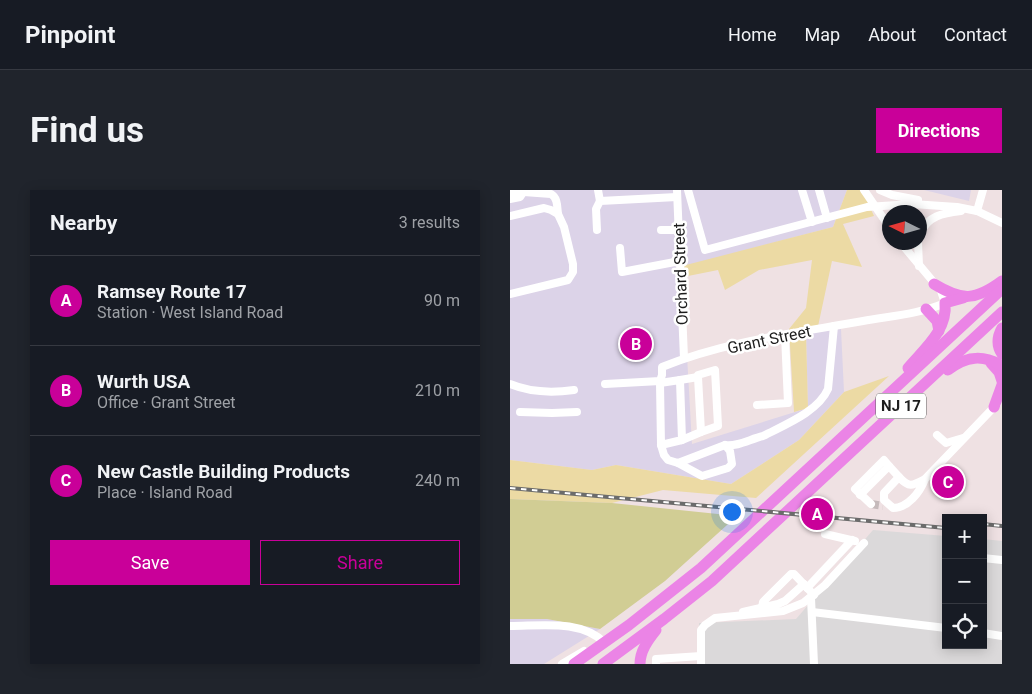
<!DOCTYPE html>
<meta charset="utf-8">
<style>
body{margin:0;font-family:Roboto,sans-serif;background:#20242c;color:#f1f3f6}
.controls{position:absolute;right:15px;bottom:15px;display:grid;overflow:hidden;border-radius:0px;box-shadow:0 2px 12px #0003}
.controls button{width:45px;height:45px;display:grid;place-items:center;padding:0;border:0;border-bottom:1px solid #363941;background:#171b24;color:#f1f3f6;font:25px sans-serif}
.compass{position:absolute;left:372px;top:15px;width:45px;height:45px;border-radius:50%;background:#171b24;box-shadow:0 2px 12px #0003;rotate:275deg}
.you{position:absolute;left:221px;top:321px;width:18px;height:18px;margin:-12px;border:4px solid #fff;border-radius:50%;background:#1a73e8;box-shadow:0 0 0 8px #1a73e833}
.badge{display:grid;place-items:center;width:32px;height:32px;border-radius:50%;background:#c90099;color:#fff;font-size:16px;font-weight:700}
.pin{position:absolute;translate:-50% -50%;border:2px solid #fff;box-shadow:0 1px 5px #0006}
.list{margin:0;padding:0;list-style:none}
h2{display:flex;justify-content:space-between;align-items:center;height:65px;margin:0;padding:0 20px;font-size:21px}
h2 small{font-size:16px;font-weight:400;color:#9ea1a6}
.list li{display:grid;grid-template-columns:32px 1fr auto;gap:15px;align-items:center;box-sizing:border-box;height:90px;padding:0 20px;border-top:1px solid #363941}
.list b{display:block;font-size:19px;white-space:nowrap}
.list p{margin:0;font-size:16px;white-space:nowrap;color:#9ea1a6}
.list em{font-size:16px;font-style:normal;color:#9ea1a6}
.actions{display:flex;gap:10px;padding:15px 20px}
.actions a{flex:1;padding:11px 0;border:1px solid #c90099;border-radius:0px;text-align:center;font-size:18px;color:#c90099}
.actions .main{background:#c90099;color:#fff}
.icon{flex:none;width:28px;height:28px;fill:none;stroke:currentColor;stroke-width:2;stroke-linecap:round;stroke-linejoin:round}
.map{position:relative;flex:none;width:492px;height:474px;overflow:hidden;border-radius:0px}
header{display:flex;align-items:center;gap:30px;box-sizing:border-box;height:70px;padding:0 25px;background:#171b24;border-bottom:1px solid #363941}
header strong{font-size:24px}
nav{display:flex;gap:28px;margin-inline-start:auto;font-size:18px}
.intro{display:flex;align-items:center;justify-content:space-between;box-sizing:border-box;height:120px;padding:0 30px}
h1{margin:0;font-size:35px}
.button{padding:12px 22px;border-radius:0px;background:#c90099;color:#fff;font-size:18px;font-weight:700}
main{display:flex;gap:30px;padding:0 30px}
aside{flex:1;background:#171b24;border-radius:0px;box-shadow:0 2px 12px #0003}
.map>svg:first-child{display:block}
.residential{fill:#dbd9da}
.industrial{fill:#dcd3e8}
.grass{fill:#ecdaa4}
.forest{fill:#d1cd94}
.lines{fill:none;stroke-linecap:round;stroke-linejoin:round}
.minor-tunnel{stroke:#c5babb;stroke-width:8;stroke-dasharray:8 4;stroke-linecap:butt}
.minor{stroke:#fff;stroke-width:8}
.highway{stroke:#eb84e6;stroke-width:11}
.rail-casing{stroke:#6b6b6b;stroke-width:4}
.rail{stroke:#fff;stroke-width:2;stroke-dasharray:5.5;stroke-linecap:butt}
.labels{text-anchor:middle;stroke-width:5;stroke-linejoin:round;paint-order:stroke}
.shield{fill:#fff;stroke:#616161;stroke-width:1}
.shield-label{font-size:15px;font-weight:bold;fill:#1d1d1d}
.street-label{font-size:16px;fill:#1d1d1d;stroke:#fff}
</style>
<header>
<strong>Pinpoint</strong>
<nav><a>Home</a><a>Map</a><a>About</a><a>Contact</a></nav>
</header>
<div class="intro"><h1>Find us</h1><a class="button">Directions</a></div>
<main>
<aside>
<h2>Nearby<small>3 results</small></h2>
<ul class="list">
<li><span class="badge">A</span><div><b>Ramsey Route 17</b><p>Station · West Island Road</p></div><em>90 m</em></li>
<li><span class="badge">B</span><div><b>Wurth USA</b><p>Office · Grant Street</p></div><em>210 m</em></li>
<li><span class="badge">C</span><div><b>New Castle Building Products</b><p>Place · Island Road</p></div><em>240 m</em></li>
</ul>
<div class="actions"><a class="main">Save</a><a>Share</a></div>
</aside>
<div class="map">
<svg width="492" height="474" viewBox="0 0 492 474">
<rect width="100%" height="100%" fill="#efe1e3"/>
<polygon class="residential" points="363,340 436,346 436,455 473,455 473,349 492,351 492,474 191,474 189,433 286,429"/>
<g class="industrial">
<polygon points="0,0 337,0 323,37 172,77 182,254 298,218 296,143 331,139 334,202 289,250 221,294 106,275 82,280 0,270"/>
<polygon points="414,0 461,0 459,11"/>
<polygon points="0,429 37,429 90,439 34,474 0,474"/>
</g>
<g class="grass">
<polygon points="337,0 352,0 364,26 333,34 352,77 322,71 307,141 296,143 298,218 284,222 279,139 296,118 302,70 249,80 215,100 208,80 173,87 172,76 323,37"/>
<polygon points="379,186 246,308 153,300 102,313 0,309 0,270 82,280 106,275 221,294 289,250 334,202"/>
</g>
<polygon class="forest" points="0,309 102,313 227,326 155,391 90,439 37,429 0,429"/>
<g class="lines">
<polyline class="minor-tunnel" points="361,314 373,316"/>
<g class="minor">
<polyline points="88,0 90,11"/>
<polyline points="167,0 174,168"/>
<polyline points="178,0 195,60 357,17 402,14 447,17 467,21 492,33"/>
<polyline points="292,0 302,32"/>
<polyline points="309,0 317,28"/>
<polyline points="354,0 380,38"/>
<polyline points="370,0 382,5 408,10"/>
<path d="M0,1L41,4C48,8 47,17 48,24"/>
<polyline points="0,9 10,7 14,1"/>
<polyline points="467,21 473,0"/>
<polyline points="0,26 34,18 41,20 48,24 54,37 63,74 63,82 58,90 0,104"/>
<polyline points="87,40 86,19 90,11 167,7"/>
<polyline points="151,40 168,40"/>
<path d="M410,44C417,26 433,23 451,21"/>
<polyline points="408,52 409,76"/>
<polyline points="110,58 112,82 170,71"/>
<polyline points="188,187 188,185 205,180 208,236 191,242"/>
<polyline points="170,190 188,187 191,242 172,250"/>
<polyline points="150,191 150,193 151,255 172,250 170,190 150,193"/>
<path d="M0,194C21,203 42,203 64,200"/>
<path d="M95,194L150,191L152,185V177C216,151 286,143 353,131C380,126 410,124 435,113L431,101L390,52"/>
<polyline points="247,215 278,213 275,145"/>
<polyline points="10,222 42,223 67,222"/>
<polyline points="427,245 436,253 453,248"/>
<path d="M151,255L154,265L158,270L168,273L215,255C228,257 240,249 253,246C274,235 308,222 318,199L324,136"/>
<polyline points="168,273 192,286 218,278 222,274 220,261 215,255"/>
<path d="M415,289C410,302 398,318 383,318L374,310V303L389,287C399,298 402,296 415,289L487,214"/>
<polyline points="350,305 379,276 389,287"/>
<polyline points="361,314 345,299 374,270 379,276"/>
<polyline points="315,344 345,351"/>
<polyline points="473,368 492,370"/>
<polyline points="297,398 342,350"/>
<polyline points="301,408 304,474"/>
<polyline points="233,422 268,414 275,411 294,394"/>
<polyline points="302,422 436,438"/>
<polyline points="251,423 253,412 281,384 284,384 304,405"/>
<path d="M0,436C31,436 71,429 95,453L92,454"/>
<polyline points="473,443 492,446"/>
<polyline points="52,474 74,461"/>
<polyline points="146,474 146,469 191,466"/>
<polyline points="191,474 191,440 195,435 205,428 273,421 293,413 315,395 354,353"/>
</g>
<g class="highway">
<path d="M424,94C452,111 465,111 492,91"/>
<polyline points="416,119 427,131 429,141"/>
<path d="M492,138C487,147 486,155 492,164"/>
<polyline points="481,173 489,182 492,191"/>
<path d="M398,178C414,159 438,140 435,113L453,108"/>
<path d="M438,180C456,166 473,164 492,176"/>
<polyline points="484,217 492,195"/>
<polyline points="64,474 119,435 191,378 492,99"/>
<polyline points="93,474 154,429 202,391 492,122"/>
<path d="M130,474C130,461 138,450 146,440"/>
</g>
<g class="rail-casing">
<g id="rail">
<polyline points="0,298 436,338"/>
<polyline points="473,334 492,336"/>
</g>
</g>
<use href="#rail" class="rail"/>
</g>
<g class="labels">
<rect class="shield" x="366" y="203.5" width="50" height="25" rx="4"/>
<g class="shield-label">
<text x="391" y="221">NJ 17</text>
</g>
<g class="street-label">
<text transform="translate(170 84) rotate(-92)" y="6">Orchard Street</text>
<text transform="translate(259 149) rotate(-12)" y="6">Grant Street</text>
</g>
</g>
</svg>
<div class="controls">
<button>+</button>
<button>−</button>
<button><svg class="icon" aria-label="locate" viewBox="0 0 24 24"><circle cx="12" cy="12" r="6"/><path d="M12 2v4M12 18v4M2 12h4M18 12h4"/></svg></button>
</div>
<svg class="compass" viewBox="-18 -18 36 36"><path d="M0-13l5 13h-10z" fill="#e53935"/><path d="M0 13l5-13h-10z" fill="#9ea1a6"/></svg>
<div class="you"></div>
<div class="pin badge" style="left:307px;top:324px">A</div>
<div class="pin badge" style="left:126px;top:154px">B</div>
<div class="pin badge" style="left:438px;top:292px">C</div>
</div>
</main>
